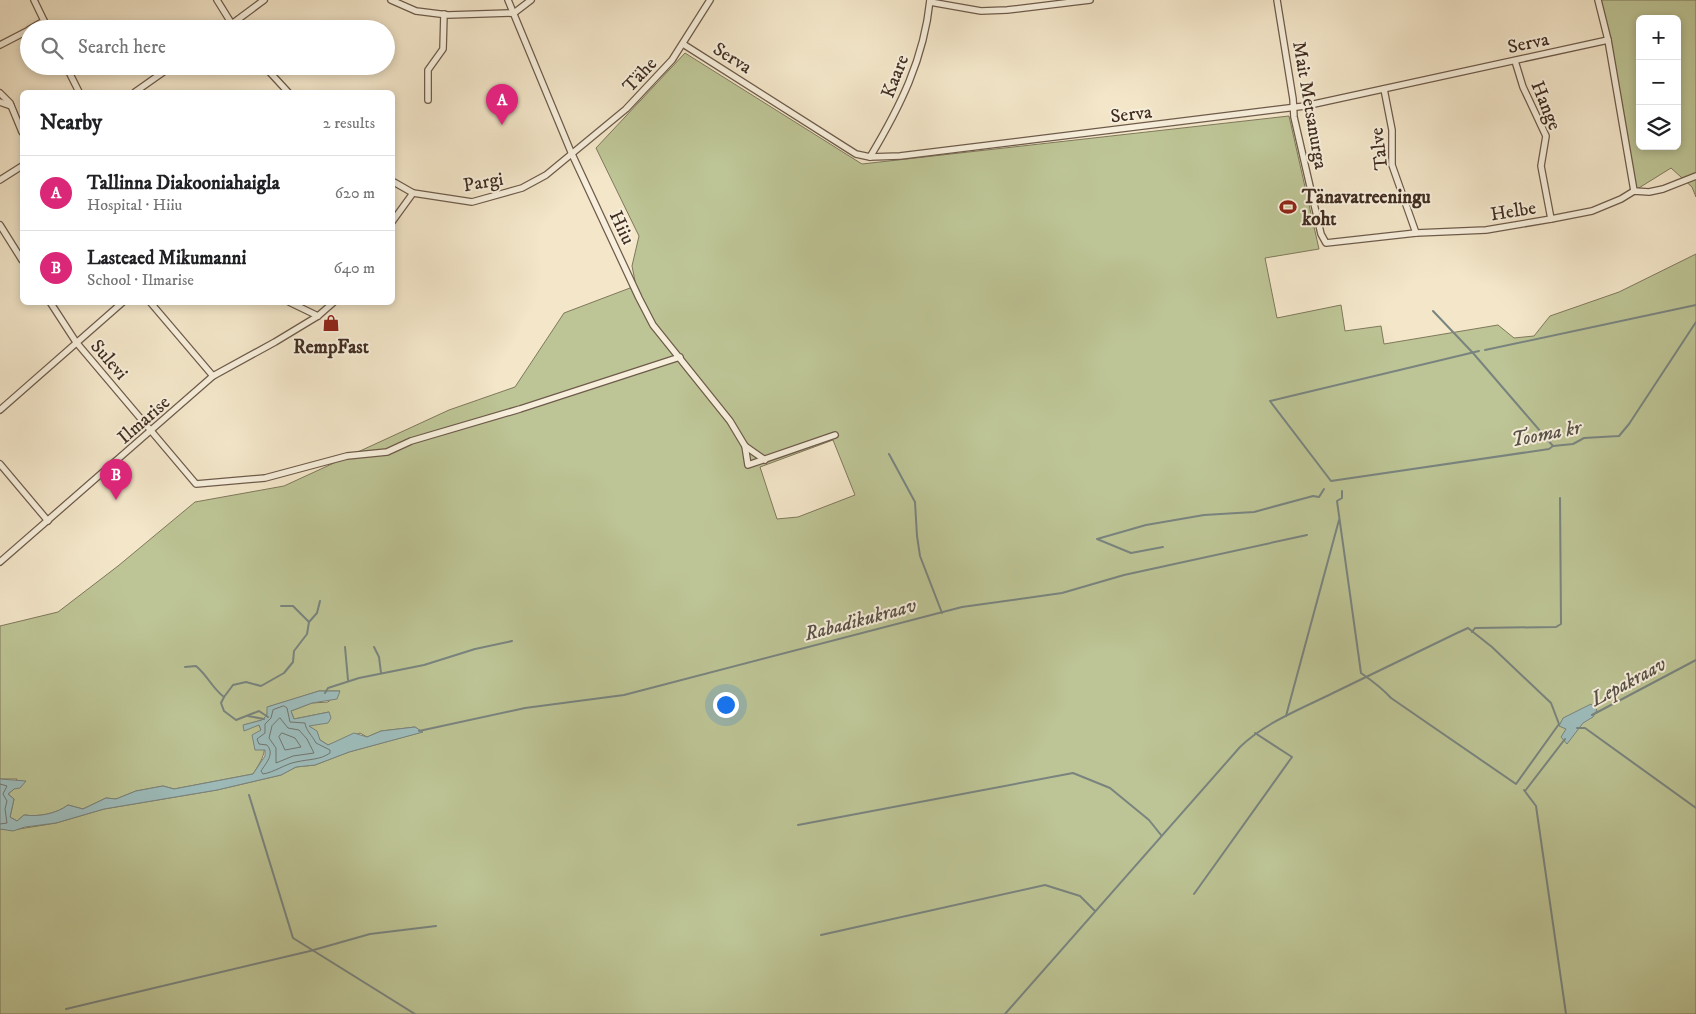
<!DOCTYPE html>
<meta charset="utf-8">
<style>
body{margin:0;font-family:"IM FELL DW Pica",serif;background:#f2f2f2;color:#202124}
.controls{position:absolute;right:15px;top:15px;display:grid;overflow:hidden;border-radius:8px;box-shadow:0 2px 8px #0003}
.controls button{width:45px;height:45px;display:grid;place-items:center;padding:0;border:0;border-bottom:1px solid #e0e0e0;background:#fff;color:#202124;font:25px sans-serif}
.you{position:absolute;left:725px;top:704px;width:18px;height:18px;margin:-12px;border:4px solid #fff;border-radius:50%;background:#1a73e8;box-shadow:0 0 0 8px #1a73e833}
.badge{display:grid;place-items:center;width:32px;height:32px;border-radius:50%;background:#db2777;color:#fff;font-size:16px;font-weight:700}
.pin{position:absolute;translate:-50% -41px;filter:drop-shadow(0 1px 2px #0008)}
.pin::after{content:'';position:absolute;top:26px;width:18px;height:15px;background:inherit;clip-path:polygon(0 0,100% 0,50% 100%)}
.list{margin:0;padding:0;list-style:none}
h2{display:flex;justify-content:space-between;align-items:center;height:65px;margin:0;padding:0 20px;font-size:21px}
h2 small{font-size:16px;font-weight:400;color:#757577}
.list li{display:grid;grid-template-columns:32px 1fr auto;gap:15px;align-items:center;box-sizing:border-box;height:75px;padding:0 20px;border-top:1px solid #e0e0e0}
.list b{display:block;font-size:19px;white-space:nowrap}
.list p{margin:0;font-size:16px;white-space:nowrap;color:#757577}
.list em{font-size:16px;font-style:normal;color:#757577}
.icon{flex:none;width:28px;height:28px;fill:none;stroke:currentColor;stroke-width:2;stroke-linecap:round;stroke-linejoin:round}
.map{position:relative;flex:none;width:1696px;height:1014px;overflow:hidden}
.search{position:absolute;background:#fff;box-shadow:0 2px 8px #0003;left:20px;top:20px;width:375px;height:55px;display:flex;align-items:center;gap:12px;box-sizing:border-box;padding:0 18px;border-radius:28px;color:#757577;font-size:19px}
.panel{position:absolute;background:#fff;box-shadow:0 2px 8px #0003;left:20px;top:90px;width:375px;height:215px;border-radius:8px}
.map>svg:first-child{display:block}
.green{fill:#bdc495;stroke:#7f785b;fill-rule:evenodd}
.water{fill:#9ebebe;stroke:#79847f}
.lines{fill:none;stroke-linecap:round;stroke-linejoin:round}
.shore{stroke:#707670;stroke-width:1}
.stream{stroke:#79847f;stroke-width:2}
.minor-casing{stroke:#6e5b4b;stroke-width:8}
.minor{stroke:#f7efdc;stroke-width:5.5}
.labels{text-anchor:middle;stroke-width:4;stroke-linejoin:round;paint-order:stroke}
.street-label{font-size:19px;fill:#412d21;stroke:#f7efdc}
.poi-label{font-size:19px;font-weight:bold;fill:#412d21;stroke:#f7efdc;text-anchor:start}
.water-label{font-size:20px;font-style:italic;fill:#585148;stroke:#f7efdc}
</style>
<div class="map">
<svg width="1696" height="1014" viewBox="0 0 1696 1014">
<rect width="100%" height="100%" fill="#f3e6c9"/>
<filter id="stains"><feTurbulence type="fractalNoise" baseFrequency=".004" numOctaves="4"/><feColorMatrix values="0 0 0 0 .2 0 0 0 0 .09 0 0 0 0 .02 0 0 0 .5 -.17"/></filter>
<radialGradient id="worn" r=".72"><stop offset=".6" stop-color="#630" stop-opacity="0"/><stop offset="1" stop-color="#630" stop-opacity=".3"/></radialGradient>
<g class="green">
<path d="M1598,0H1696V197L1692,187L1671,168L1634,191ZM1640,19H1677V146H1640Z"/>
<path d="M685,53L862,164L1289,116L1319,249L1265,258L1277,318L1341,305L1345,331L1381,326L1384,344L1498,325L1514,338L1534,336L1550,316L1619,292L1696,254V1014H0V829L13,830L56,823L104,809L217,790L281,775L296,767L315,765L349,752L422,732L415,727L381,731L367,737L360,733L328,745L320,740L308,726L329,712L294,719L291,711L312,703L328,702L340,691H319L268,707L267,715L262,720L244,725H259C268,748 266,754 253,774L174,789L163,786L136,791L116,799L106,798L83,809L68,805C56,814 39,817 24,815L17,821L10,817L14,799L8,794L14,789L17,779H0V626L58,612L118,566L195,502L284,486L449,410L515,387L564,313L630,288L635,281L632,266L639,236L596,148ZM833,440L855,495L798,517L777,519L760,467Z"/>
</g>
<g class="water">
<path d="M319,691H340L337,699L312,703L291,711L294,719L329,712L331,718L328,723L309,726L317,731L320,740L328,745L354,733L367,737L381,731L415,727L423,732L349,752L315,765L296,767L281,775L217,790L104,809L56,823L25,827L13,831L0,829V779L26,781L20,788L14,789L8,794L14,799L10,817L17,821L24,815C38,817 56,814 68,805L83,809L106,798L116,799L136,791L163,786L174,789L253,774L265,756V750H255L252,735L261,730L259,725L244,731L243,725L262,720L267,715V707Z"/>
<polygon points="1591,704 1597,710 1593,717 1583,723 1567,744 1561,737 1566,729 1559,726 1563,718"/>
</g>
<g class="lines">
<g class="shore">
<path d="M284,706L287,708L290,722L305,723C306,731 312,735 316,743L330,750V753C320,760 309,759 296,762C285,764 275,772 263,774L261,771C266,763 275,754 267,745L259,744L257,739L265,733V724L271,718L273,710Z"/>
<polygon points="280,718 288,728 299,730 307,739 314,753 293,756 276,763 276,748 269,738 272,726"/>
<polygon points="282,733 295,738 301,747 285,750 279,737"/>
<polyline points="0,784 7,786 3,794 7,801 5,809 7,823 0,824"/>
</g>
<g class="stream">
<polyline points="1433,311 1473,353 1553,446"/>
<polyline points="1485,350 1696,305"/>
<polyline points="1479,351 1270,401 1331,481 1549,449 1553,446 1573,444 1584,438 1619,436 1629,424 1696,322"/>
<polyline points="889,454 915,502 917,536 920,556 942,613"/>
<polyline points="1163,547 1131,553 1097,539 1146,525 1204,515 1254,512 1313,496 1319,497 1324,489"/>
<polyline points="281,606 293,606 309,622"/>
<polyline points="1472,632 1475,628 1556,627 1561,624 1560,498"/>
<polyline points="345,647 348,680"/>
<polyline points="374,647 379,657 381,673"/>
<path d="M185,667L196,666C208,676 212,688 224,697L221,703L224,711L236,720L259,711L268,717"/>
<polyline points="325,693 328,688 359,678 424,665 475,649 512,641"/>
<polyline points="224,697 233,685 246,682 261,686 284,673 293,662 294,651 307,634 309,622 317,613 320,601"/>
<polyline points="1592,715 1696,660"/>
<polyline points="248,716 264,719"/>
<polyline points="1286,716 1339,520"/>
<polyline points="1577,728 1585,728 1696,808"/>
<polyline points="419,731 525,708 624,695 962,607 1062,593 1124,575 1307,535"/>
<polyline points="1524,790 1536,806 1566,1014"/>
<polyline points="1525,791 1565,739"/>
<polyline points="249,795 293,938 415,1014"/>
<polyline points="798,825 1073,773 1110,788 1149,820 1161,835"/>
<polyline points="1194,894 1292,757 1255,733"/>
<polyline points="821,935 1045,885 1080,896 1095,911"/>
<polyline points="66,1009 310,951 370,934 436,926"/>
<path d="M1005,1014L1240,747C1266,722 1301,709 1333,693C1374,673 1416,653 1457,633L1468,628L1492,647L1551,703L1559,724L1516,784L1391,698C1382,688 1371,680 1361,673L1337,501L1342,498V491"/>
</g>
<g class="minor-casing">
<g id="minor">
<polyline points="34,0 48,29"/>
<polyline points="217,0 235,29"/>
<polyline points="391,0 416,11 448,15 514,13 531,0"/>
<polyline points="508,0 571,152 639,298 653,325 730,421 745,446 748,465 835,435"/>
<polyline points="1277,0 1293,99 1294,117 1321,234 1326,243 1416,233 1486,230 1551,219 1592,211 1621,199 1634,191 1649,192 1663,189 1696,176"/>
<polyline points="1598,0 1608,40 1634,191"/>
<polyline points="930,2 981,11 1007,10 1090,0"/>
<polyline points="30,29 44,21"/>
<polyline points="225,29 264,0"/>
<polyline points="683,44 856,154 870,157 900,156 1305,106 1608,40"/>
<polyline points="0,45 29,30"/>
<polyline points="1515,61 1523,87 1546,136 1541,166 1551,219"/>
<polyline points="66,66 79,92"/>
<polyline points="264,66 288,92"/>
<polyline points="1384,89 1392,130 1392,165 1416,233"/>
<polyline points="135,92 172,66"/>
<polyline points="0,93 10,103 22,132"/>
<polyline points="428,100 428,70 443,49 444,14"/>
<polyline points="0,102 11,106"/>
<path d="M870,157C900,107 924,59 930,0"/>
<polyline points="0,180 22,166"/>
<polyline points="392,181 413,193 472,202 522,188 546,175 626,109 672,60 710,0"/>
<polyline points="392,222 413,193"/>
<polyline points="0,225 22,260"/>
<polyline points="50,302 76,342 196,484 265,478 347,456 387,452 411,441 520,409 680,357"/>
<polyline points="150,302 213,376"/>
<polyline points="289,302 318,316"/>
<polyline points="0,410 123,302"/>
<polyline points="745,446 765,460"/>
<polyline points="0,464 48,521"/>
<polyline points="0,562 213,376 275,342 318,316 334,302"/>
</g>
</g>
<use href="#minor" class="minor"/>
</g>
<defs>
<g id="stadium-bare" transform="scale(1.35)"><path d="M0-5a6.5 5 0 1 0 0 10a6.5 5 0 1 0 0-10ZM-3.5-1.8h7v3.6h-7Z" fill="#8f2418" stroke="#f7efdc" stroke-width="2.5" paint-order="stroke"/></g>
<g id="shop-bare" transform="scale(1.35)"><path d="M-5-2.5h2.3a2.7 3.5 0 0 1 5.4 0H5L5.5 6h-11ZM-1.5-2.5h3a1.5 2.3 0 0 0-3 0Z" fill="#8f2418" stroke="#f7efdc" stroke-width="2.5" paint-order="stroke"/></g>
</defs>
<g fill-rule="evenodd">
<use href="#stadium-bare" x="1288" y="207"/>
<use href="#shop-bare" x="331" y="323"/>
</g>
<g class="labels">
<g class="street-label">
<text transform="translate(1528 42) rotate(-12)" y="7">Serva</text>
<text transform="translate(733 57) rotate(32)" y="7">Serva</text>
<text transform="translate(639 74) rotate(-47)" y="7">Tähe</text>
<text transform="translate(894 76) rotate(-69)" y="7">Kaare</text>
<text transform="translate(1311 105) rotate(80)" y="7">Mait Metsanurga</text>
<text transform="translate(1547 105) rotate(68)" y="7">Hange</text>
<text transform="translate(1131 113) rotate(-7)" y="7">Serva</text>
<text transform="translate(1378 149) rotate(-97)" y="7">Talve</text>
<text transform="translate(483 181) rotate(-10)" y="7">Pargi</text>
<text transform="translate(1513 210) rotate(-9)" y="7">Helbe</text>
<text transform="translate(623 227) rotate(65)" y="7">Hiiu</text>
<text transform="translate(110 359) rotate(49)" y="7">Sulevi</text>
<text transform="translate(143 419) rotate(-41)" y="7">Ilmarise</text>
</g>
<g class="poi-label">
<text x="1302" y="203">Tänavatreeningu<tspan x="1302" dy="22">koht</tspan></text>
<text x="331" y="353" text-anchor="middle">RempFast</text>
</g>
<g class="water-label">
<text transform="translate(1546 433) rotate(-11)" y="7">Tooma kr</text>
<text transform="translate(860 619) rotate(-15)" y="7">Rabadikukraav</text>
<text transform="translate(1628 681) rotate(-28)" y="7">Lepakraav</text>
</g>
</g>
<rect width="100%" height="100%" filter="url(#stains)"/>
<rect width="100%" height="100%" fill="url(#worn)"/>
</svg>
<div class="controls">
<button>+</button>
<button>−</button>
<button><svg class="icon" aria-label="layers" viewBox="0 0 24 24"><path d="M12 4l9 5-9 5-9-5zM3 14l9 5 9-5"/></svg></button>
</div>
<div class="you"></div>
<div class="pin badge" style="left:502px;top:125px">A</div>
<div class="pin badge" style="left:116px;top:500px">B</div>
<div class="search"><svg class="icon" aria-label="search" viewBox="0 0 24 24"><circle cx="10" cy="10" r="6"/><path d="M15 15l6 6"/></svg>Search here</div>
<section class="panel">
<h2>Nearby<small>2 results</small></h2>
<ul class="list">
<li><span class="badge">A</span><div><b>Tallinna Diakooniahaigla</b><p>Hospital · Hiiu</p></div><em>620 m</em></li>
<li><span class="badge">B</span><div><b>Lasteaed Mikumanni</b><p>School · Ilmarise</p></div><em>640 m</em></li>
</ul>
</section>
</div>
